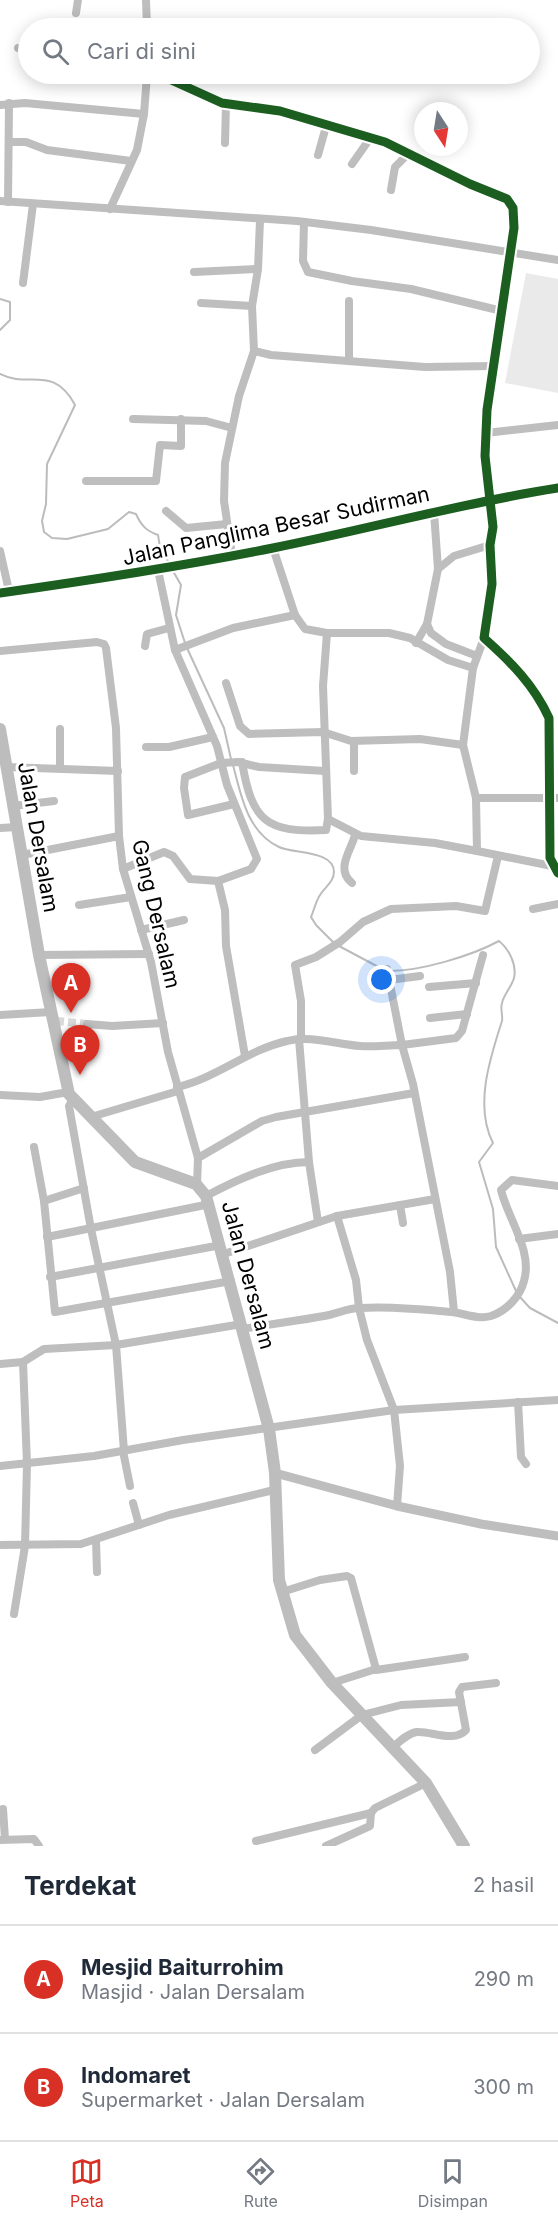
<!DOCTYPE html>
<html lang="id">
<meta charset="utf-8">
<style>
body{margin:0;font-family:Inter,sans-serif;background:#f2f2f3;color:#1f2937}
.compass{position:absolute;left:414px;top:102px;width:54px;height:54px;border-radius:50%;background:#fff;box-shadow:0 3px 15px #0003;rotate:168deg}
.you{position:absolute;left:382px;top:980px;width:21px;height:21px;margin:-15px;border:4px solid #fff;border-radius:50%;background:#1a73e8;box-shadow:0 0 0 9px #1a73e833}
.badge{display:grid;place-items:center;width:39px;height:39px;border-radius:50%;background:#d93025;color:#fff;font-size:20px;font-weight:700}
.pin{position:absolute;translate:-50% -50px;filter:drop-shadow(0 2px 3px #0008)}
.pin::after{content:'';position:absolute;top:32px;width:21px;height:18px;background:inherit;clip-path:polygon(0 0,100% 0,50% 100%)}
.list{margin:0;padding:0;list-style:none}
h2{display:flex;justify-content:space-between;align-items:center;height:78px;margin:0;padding:0 24px;font-size:26px}
h2 small{font-size:20px;font-weight:400;color:#747a83}
.list li{display:grid;grid-template-columns:39px 1fr auto;gap:18px;align-items:center;box-sizing:border-box;height:108px;padding:0 24px;border-top:2px solid #e0e1e3}
.list b{display:block;font-size:22px;white-space:nowrap}
.list p{margin:0;font-size:20px;white-space:nowrap;color:#747a83}
.list em{font-size:20px;font-style:normal;color:#747a83}
.icon{flex:none;width:33px;height:33px;fill:none;stroke:currentColor;stroke-width:2;stroke-linecap:round;stroke-linejoin:round}
.map{position:relative;flex:none;width:558px;height:1846px;overflow:hidden}
.search{position:absolute;background:#fff;box-shadow:0 3px 15px #0003;left:18px;right:18px;top:18px;height:66px;display:flex;align-items:center;gap:15px;box-sizing:border-box;padding:0 21px;border-radius:33px;color:#747a83;font-size:22px}
.sheet{height:294px;background:#fff}
nav{display:flex;justify-content:space-around;align-items:center;box-sizing:border-box;height:84px;border-top:2px solid #e0e1e3;background:#fff;font-size:16px;color:#747a83}
nav a{display:grid;justify-items:center;gap:3px}
nav .on{color:#d93025}
.map>svg:first-child{display:block}
.pitch{fill:#eaeaea}
.lines{fill:none;stroke-linecap:round;stroke-linejoin:round}
.stream{stroke:#bcbcbc;stroke-width:2}
.minor-tunnel{stroke:#d9d9d9;stroke-width:8;stroke-dasharray:8 4;stroke-linecap:butt}
.minor{stroke:#bebebe;stroke-width:8}
.tertiary{stroke:#bebebe;stroke-width:9}
.secondary{stroke:#c1c1c1;stroke-width:10}
.primary{stroke:#bdbdbd;stroke-width:12}
.cycleway-casing{stroke:#fff;stroke-width:13}
.cycleway{stroke:#1b5e20;stroke-width:9}
.labels{text-anchor:middle;stroke-width:6;stroke-linejoin:round;paint-order:stroke}
.street-label{font-size:21px;fill:#000;stroke:#fff}
</style>
<div class="map">
<svg width="558" height="1846" viewBox="0 0 558 1846">
<rect width="100%" height="100%" fill="#fff"/>
<polygon class="pitch" points="526,273 558,279 558,393 505,383"/>
<g class="lines">
<g class="stream">
<polyline points="0,299 10,302 10,320 0,330"/>
<path d="M0,374C29,389 53,364 75,405L47,464L46,504L42,521L44,532L52,538L67,539L108,529L129,512L136,514C141,525 146,531 158,535L160,547L169,563"/>
<polyline points="173,571 181,585 176,615 185,643"/>
<polyline points="187,648 224,728 231,759"/>
<path d="M233,765C241,795 247,832 279,847C293,854 334,850 334,872C334,882 324,888 320,895C316,901 314,910 311,917L316,925L334,943"/>
<polyline points="339,946 384,970"/>
<path d="M389,971C421,971 471,956 499,941C509,949 517,965 514,978C512,986 504,994 502,1003C500,1009 503,1015 502,1021C490,1058 474,1106 493,1143L479,1162L493,1209L496,1247L516,1291"/>
<polyline points="519,1296 530,1308 558,1323"/>
</g>
<polyline class="minor-tunnel" points="56,1021 87,1024"/>
<g class="minor">
<polyline points="146,0 147,28"/>
<polyline points="76,13 78,0"/>
<polyline points="18,48 28,49"/>
<path d="M146,74L169,79L222,103L280,111L385,142L470,184L507,199L513,208L514,228L487,410L485,456L493,527L490,545L492,584L484,638C511,662 534,685 549,718L550,858L558,873"/>
<polyline points="0,105 25,103 144,114"/>
<polyline points="10,142 26,142 47,150 131,161"/>
<polyline points="225,143 226,104"/>
<polyline points="318,155 327,123"/>
<polyline points="352,164 371,137"/>
<polyline points="391,190 395,167 409,153"/>
<polyline points="0,201 297,221 371,230 558,260"/>
<polyline points="8,202 9,103"/>
<polyline points="110,209 137,150 144,114 147,75"/>
<polyline points="304,222 303,261 308,272 352,281 411,289 502,311"/>
<polyline points="194,272 258,269"/>
<polyline points="23,283 33,204"/>
<polyline points="201,303 252,306"/>
<polyline points="254,351 271,355 425,367 495,366"/>
<polyline points="349,360 349,301"/>
<polyline points="133,419 206,421 232,428"/>
<polyline points="486,433 558,425"/>
<polyline points="86,481 156,481 160,445 181,446 181,419"/>
<polyline points="166,511 186,528 227,524"/>
<polyline points="434,512 438,569 427,624 431,633 446,644 477,656"/>
<polyline points="273,548 295,615 305,629 327,633 389,633 410,638 448,660 473,668 484,638"/>
<polyline points="0,551 9,591"/>
<polyline points="232,555 224,501 225,463 239,396 254,351 252,306 258,269 260,220"/>
<polyline points="438,569 454,556 490,545"/>
<polyline points="327,633 323,686 328,819"/>
<polyline points="416,643 427,624"/>
<polyline points="145,646 147,634 169,628"/>
<polyline points="175,650 233,628 295,615"/>
<polyline points="0,651 97,642 104,644 106,648 116,728 119,836 123,869 151,962 168,1052 198,1158 197,1185"/>
<polyline points="473,668 463,745 476,798 477,851 552,866"/>
<polyline points="226,683 240,726 249,734 323,732 351,741 420,739 463,745"/>
<polyline points="146,747 169,747 213,737"/>
<path d="M242,762C252,822 267,833 326,830L328,819L361,836L435,843L477,851"/>
<polyline points="7,767 118,771"/>
<polyline points="60,768 60,729"/>
<polyline points="354,771 354,741"/>
<polyline points="476,798 558,798"/>
<polyline points="234,804 188,815 184,788 185,777 221,763 238,762 259,767 325,771"/>
<polyline points="13,806 54,801"/>
<polyline points="0,828 17,827"/>
<polyline points="22,855 119,836"/>
<polyline points="123,869 164,852 173,856 190,879 218,881 251,869 257,859 227,785 217,746 175,650 158,570"/>
<polyline points="218,881 225,910 226,946 245,1056"/>
<path d="M352,883C335,869 351,851 355,835"/>
<polyline points="79,905 131,897"/>
<polyline points="533,909 558,904"/>
<polyline points="141,930 184,920"/>
<polyline points="39,955 149,954"/>
<polyline points="387,969 402,1045 456,1038 462,1031 483,955"/>
<polyline points="389,980 420,976"/>
<polyline points="429,987 476,983"/>
<polyline points="0,1015 51,1012"/>
<polyline points="430,1018 467,1014"/>
<polyline points="87,1024 112,1026 163,1023"/>
<polyline points="299,1039 309,1162"/>
<polyline points="301,1039 301,1001 295,965 316,957 340,942 363,922 391,909 456,906 485,911 498,856"/>
<path d="M177,1087C217,1078 247,1050 287,1041C310,1035 336,1044 360,1046C374,1047 388,1045 402,1045L413,1084L450,1272L454,1312"/>
<polyline points="0,1095 40,1097 68,1092"/>
<polyline points="73,1099 69,1106 91,1229 116,1345 124,1451"/>
<polyline points="91,1117 178,1091"/>
<polyline points="34,1147 44,1201"/>
<polyline points="198,1158 262,1121 276,1117 414,1093"/>
<polyline points="84,1188 44,1201 55,1312 231,1281"/>
<path d="M206,1196C236,1180 274,1162 309,1162L318,1222"/>
<polyline points="400,1205 403,1223"/>
<polyline points="337,1216 435,1199"/>
<polyline points="47,1237 210,1204"/>
<polyline points="519,1239 558,1234"/>
<polyline points="224,1254 337,1216 356,1280 359,1308 367,1340 394,1410 400,1466 397,1506"/>
<polyline points="50,1277 221,1245"/>
<path d="M243,1329C270,1324 297,1321 324,1316C336,1314 348,1308 360,1308C389,1306 421,1309 451,1312C464,1313 477,1320 491,1316C506,1311 520,1297 524,1281C533,1251 508,1219 501,1190L512,1180L558,1186"/>
<polyline points="0,1364 23,1362 44,1349 116,1345 242,1324"/>
<polyline points="518,1402 521,1457 526,1464"/>
<polyline points="123,1451 130,1486"/>
<polyline points="0,1466 94,1456 183,1440 394,1410 558,1400"/>
<polyline points="133,1503 139,1525"/>
<polyline points="96,1540 97,1572"/>
<polyline points="0,1545 81,1544 169,1515 274,1490"/>
<polyline points="282,1592 320,1580 347,1576 351,1578 376,1669 332,1683"/>
<polyline points="14,1614 25,1546 27,1464 23,1362"/>
<polyline points="376,1670 465,1657"/>
<path d="M392,1748C399,1742 408,1733 417,1732C432,1731 454,1743 466,1730L459,1692L462,1687L496,1683"/>
<polyline points="315,1750 362,1715 401,1705 461,1702"/>
<polyline points="3,1809 5,1839"/>
<polyline points="0,1840 34,1839 39,1846"/>
<polyline points="256,1841 371,1813"/>
<polyline points="326,1846 370,1826 371,1813 375,1808 426,1783"/>
</g>
<polyline class="tertiary" points="275,1473 397,1506 481,1524 558,1536"/>
<path class="secondary" d="M0,593C92,580 183,566 273,548C369,529 462,503 558,488"/>
<polyline class="primary" points="0,729 39,955 69,1094 135,1162 196,1184 206,1196 269,1429 275,1473 279,1580 295,1635 332,1683 426,1783 464,1846"/>
<g class="cycleway-casing">
<g id="cycleway">
<path d="M146,74L169,79L222,103L280,111L385,142L470,184L507,199L513,208L514,228L487,410L485,456L493,527L490,545L492,584L484,638C511,662 534,685 549,718L550,858L558,873"/>
<path d="M0,593C92,580 183,566 273,548C369,529 462,503 558,488"/>
</g>
</g>
<use href="#cycleway" class="cycleway"/>
</g>
<g class="labels">
<g class="street-label">
<text transform="translate(276 526) rotate(-12)" y="7">Jalan Panglima Besar Sudirman</text>
<text transform="translate(38 837) rotate(80)" y="7">Jalan Dersalam</text>
<text transform="translate(156 914) rotate(77)" y="7">Gang Dersalam</text>
<text transform="translate(248 1275) rotate(75)" y="7">Jalan Dersalam</text>
</g>
</g>
</svg>
<svg class="compass" viewBox="-18 -18 36 36"><path d="M0-13l5 13h-10z" fill="#e53935"/><path d="M0 13l5-13h-10z" fill="#747a83"/></svg>
<div class="you"></div>
<div class="pin badge" style="left:71px;top:1013px">A</div>
<div class="pin badge" style="left:80px;top:1075px">B</div>
<div class="search"><svg class="icon" aria-label="search" viewBox="0 0 24 24"><circle cx="10" cy="10" r="6"/><path d="M15 15l6 6"/></svg>Cari di sini</div>
</div>
<section class="sheet">
<h2>Terdekat<small>2 hasil</small></h2>
<ul class="list">
<li><span class="badge">A</span><div><b>Mesjid Baiturrohim</b><p>Masjid · Jalan Dersalam</p></div><em>290 m</em></li>
<li><span class="badge">B</span><div><b>Indomaret</b><p>Supermarket · Jalan Dersalam</p></div><em>300 m</em></li>
</ul>
</section>
<nav>
<a class="on"><svg class="icon" aria-label="map" viewBox="0 0 24 24"><path d="M3 6l6-2 6 2 6-2v14l-6 2-6-2-6 2zM9 4v14M15 6v14"/></svg>Peta</a>
<a><svg class="icon" aria-label="directions" viewBox="0 0 24 24"><path d="M12 3l9 9-9 9-9-9zM9 14v-3h6M13 9l2 2-2 2"/></svg>Rute</a>
<a><svg class="icon" aria-label="saved" viewBox="0 0 24 24"><path d="M7 4h10v16l-5-4-5 4z"/></svg>Disimpan</a>
</nav>
